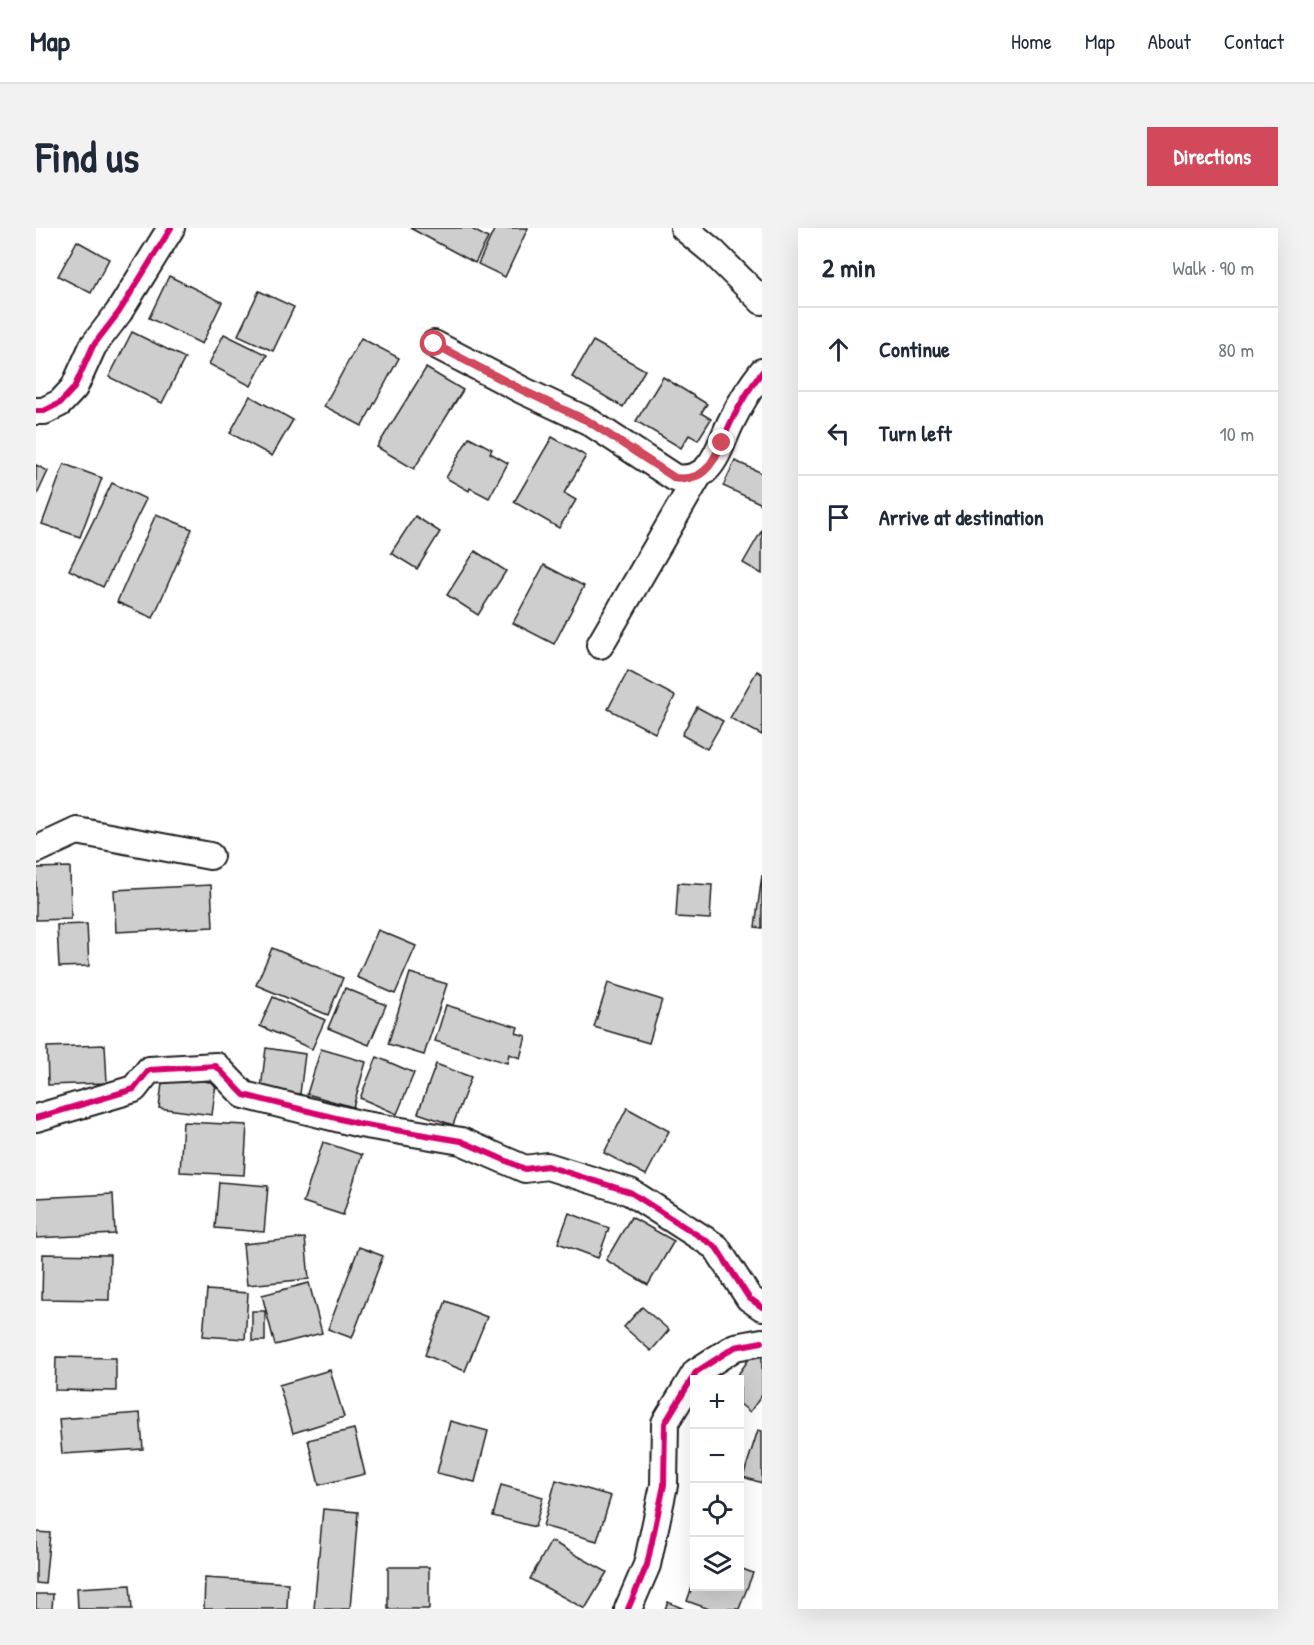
<!DOCTYPE html>
<meta charset="utf-8">
<style>
body{margin:0;font-family:"Patrick Hand",sans-serif;background:#f2f2f3;color:#1f2937}
.controls{position:absolute;right:18px;bottom:18px;display:grid;overflow:hidden;border-radius:0px;box-shadow:0 6px 24px #0002}
.controls button{width:54px;height:54px;display:grid;place-items:center;padding:0;border:0;border-bottom:2px solid #e0e1e3;background:#fff;color:#1f2937;font:30px sans-serif}
.stop{position:absolute;width:18px;height:18px;margin:-14px;border:4px solid #d1495b;border-radius:50%;background:#fff}
.stop.end{background:#d1495b;border-color:#fff;box-shadow:0 2px 6px #0008}
.list{margin:0;padding:0;list-style:none}
h2{display:flex;justify-content:space-between;align-items:center;height:78px;margin:0;padding:0 24px;font-size:26px}
h2 small{font-size:20px;font-weight:400;color:#747a83}
.list li{display:grid;grid-template-columns:39px 1fr auto;gap:18px;align-items:center;box-sizing:border-box;height:84px;padding:0 24px;border-top:2px solid #e0e1e3}
.list b{display:block;font-size:22px;white-space:nowrap}
.list em{font-size:20px;font-style:normal;color:#747a83}
.icon{flex:none;width:33px;height:33px;fill:none;stroke:currentColor;stroke-width:2;stroke-linecap:round;stroke-linejoin:round}
.map{position:relative;flex:none;width:726px;height:1381px;overflow:hidden;border-radius:0px}
header{display:flex;align-items:center;gap:36px;box-sizing:border-box;height:84px;padding:0 30px;background:#fff;border-bottom:2px solid #e0e1e3}
header strong{font-size:28px}
nav{display:flex;gap:33px;margin-inline-start:auto;font-size:21px}
.intro{display:flex;align-items:center;justify-content:space-between;box-sizing:border-box;height:144px;padding:0 36px}
h1{margin:0;font-size:42px}
.button{padding:15px 27px;border-radius:0px;background:#d1495b;color:#fff;font-size:21px;font-weight:700}
main{display:flex;gap:36px;padding:0 36px}
aside{flex:1;background:#fff;border-radius:0px;box-shadow:0 6px 24px #0002}
.map>svg:first-child{display:block}
.building{fill:#cecece;stroke:#1c1c1c;stroke-width:1.5}
.lines{fill:none;stroke-linecap:round;stroke-linejoin:round}
.minor-casing{stroke:#1c1c1c;stroke-width:30}
.minor{stroke:#fff;stroke-width:26}
.cycleway-casing{stroke:#fff;stroke-width:10}
.cycleway{stroke:#d6006c;stroke-width:6}
.route{stroke:#d1495b;stroke-width:8}
</style>
<header>
<strong>Map</strong>
<nav><a>Home</a><a>Map</a><a>About</a><a>Contact</a></nav>
</header>
<div class="intro"><h1>Find us</h1><a class="button">Directions</a></div>
<main>
<div class="map">
<svg width="726" height="1381" viewBox="0 0 726 1381">
<rect width="100%" height="100%" fill="#fff"/>
<filter id="ink" filterUnits="userSpaceOnUse"><feTurbulence type="fractalNoise" baseFrequency=".0167" numOctaves="2"/><feDisplacementMap in="SourceGraphic" scale="12" xChannelSelector="R" yChannelSelector="G"/><feConvolveMatrix kernelMatrix="1 2 1 2 8 2 1 2 1" color-interpolation-filters="sRGB"/></filter>
<g filter="url(#ink)">
<g class="building">
<polygon points="374,0 434,0 452,10 439,35"/>
<polygon points="459,0 492,0 469,49 442,36"/>
<polygon points="41,13 73,31 55,65 22,48"/>
<polygon points="133,48 186,74 166,116 113,90"/>
<polygon points="223,63 258,79 237,123 202,107"/>
<polygon points="96,104 149,130 126,175 73,149"/>
<polygon points="188,106 231,127 215,158 173,136"/>
<polygon points="325,110 363,130 326,198 288,178"/>
<polygon points="557,113 609,142 587,179 536,149"/>
<polygon points="390,140 427,162 378,241 341,219"/>
<polygon points="627,149 671,176 665,185 675,191 662,212 653,207 645,220 600,193"/>
<polygon points="214,168 257,192 236,228 194,205"/>
<polygon points="433,209 456,221 454,225 472,235 453,270 434,260 433,263 410,250"/>
<polygon points="516,209 550,228 528,265 540,272 523,300 478,274"/>
<polygon points="699,233 726,245 726,276 687,258"/>
<polygon points="28,236 66,250 44,309 6,296"/>
<polygon points="0,237 12,243 0,269"/>
<polygon points="76,255 110,271 67,359 33,342"/>
<polygon points="120,286 156,301 117,390 81,374"/>
<polygon points="379,288 404,304 381,341 355,325"/>
<polygon points="726,302 726,346 707,335"/>
<polygon points="439,323 470,343 442,387 411,367"/>
<polygon points="508,337 548,358 518,416 477,395"/>
<polygon points="592,443 639,468 619,505 572,481"/>
<polygon points="721,443 726,446 726,507 694,490"/>
<polygon points="661,479 687,493 671,521 646,507"/>
<polygon points="34,639 35,691 0,692 0,640"/>
<polygon points="726,647 726,700 719,699"/>
<polygon points="642,655 676,657 674,691 640,689"/>
<polygon points="175,657 177,699 80,704 78,662"/>
<polygon points="51,696 53,738 23,739 21,697"/>
<polygon points="342,702 380,718 359,766 321,749"/>
<polygon points="236,720 307,750 292,787 220,757"/>
<polygon points="374,745 411,756 388,827 352,816"/>
<polygon points="572,755 626,772 613,815 558,799"/>
<polygon points="309,760 350,777 333,817 292,800"/>
<polygon points="237,769 289,792 276,821 224,798"/>
<polygon points="410,777 482,799 480,805 490,808 484,830 473,826 471,835 399,813"/>
<polygon points="69,817 71,855 12,857 11,819"/>
<polygon points="230,820 269,826 264,866 225,861"/>
<polygon points="285,821 330,834 317,879 271,866"/>
<polygon points="341,829 378,845 361,886 324,870"/>
<polygon points="400,836 435,849 417,897 382,885"/>
<polygon points="127,847 180,855 176,887 123,880"/>
<polygon points="591,880 633,903 610,947 568,925"/>
<polygon points="147,894 211,897 208,947 144,944"/>
<polygon points="287,914 326,927 307,987 267,974"/>
<polygon points="183,954 232,958 228,1004 179,1000"/>
<polygon points="77,966 79,1006 0,1010 0,970"/>
<polygon points="533,985 573,1000 562,1030 522,1015"/>
<polygon points="595,989 638,1013 612,1057 570,1032"/>
<polygon points="269,1010 273,1051 211,1057 207,1016"/>
<polygon points="323,1019 347,1028 316,1110 292,1101"/>
<polygon points="7,1026 74,1027 73,1072 6,1071"/>
<polygon points="273,1055 286,1105 239,1117 226,1067"/>
<polygon points="171,1062 212,1065 209,1111 167,1108"/>
<polygon points="410,1073 451,1089 429,1143 389,1127"/>
<polygon points="606,1079 633,1102 615,1123 588,1099"/>
<rect x="216" y="1083" width="13" height="30"/>
<polygon points="721,1120 726,1124 726,1167 714,1184 704,1176 704,1152 698,1152"/>
<polygon points="20,1129 80,1130 80,1163 19,1162"/>
<polygon points="294,1142 308,1189 257,1205 243,1157"/>
<polygon points="104,1185 107,1221 26,1226 23,1191"/>
<polygon points="414,1193 452,1203 439,1254 401,1245"/>
<polygon points="318,1201 329,1246 283,1257 272,1212"/>
<polygon points="722,1202 726,1203 726,1255 707,1249"/>
<polygon points="520,1252 575,1268 561,1313 507,1298"/>
<polygon points="465,1257 507,1269 499,1299 457,1288"/>
<polygon points="287,1281 322,1284 314,1381 278,1381"/>
<polygon points="0,1304 14,1305 9,1356 0,1355"/>
<polygon points="515,1313 571,1344 549,1381 494,1351"/>
<rect x="352" y="1339" width="41" height="42"/>
<polygon points="704,1340 717,1345 703,1381 673,1381 651,1373 658,1353 658,1358 704,1358"/>
<polygon points="169,1350 252,1355 251,1381 168,1381"/>
<polygon points="94,1357 96,1381 42,1381 41,1360"/>
<polygon points="0,1366 17,1366 16,1381 0,1381"/>
<polygon points="632,1374 648,1381 629,1381"/>
</g>
<g class="lines">
<g class="minor-casing">
<g id="minor">
<polyline points="648,0 677,24 726,73"/>
<path d="M398,116L488,163L552,193L639,250C678,255 682,219 696,192C704,176 715,158 726,144"/>
<polyline points="0,183 8,183 24,175 38,160 57,118 83,84 135,0"/>
<polyline points="564,417 661,250"/>
<polyline points="0,622 41,603 174,628"/>
<polyline points="0,890 98,861 113,842 180,838 208,867 324,896 425,913 489,941 511,938 594,964 680,1019 713,1070 726,1079"/>
<polyline points="592,1381 611,1337 628,1257 629,1195 660,1144 699,1119 726,1114"/>
</g>
</g>
<use href="#minor" class="minor"/>
<g class="cycleway-casing">
<g id="cycleway">
<path d="M398,116L488,163L552,193L639,250C678,255 682,219 696,192C704,176 715,158 726,144"/>
<polyline points="0,183 8,183 24,175 38,160 57,118 83,84 135,0"/>
<polyline points="0,890 98,861 113,842 180,838 208,867 324,896 425,913 489,941 511,938 594,964 680,1019 713,1070 726,1079"/>
<polyline points="592,1381 611,1337 628,1257 629,1195 660,1144 699,1119 726,1114"/>
</g>
</g>
<use href="#cycleway" class="cycleway"/>
</g>
</g>
<g class="lines" filter="url(#ink)">
<path class="route" d="M398,116L488,163L552,193L639,250C668,254 675,237 686,215"/>
</g>
</svg>
<div class="controls">
<button>+</button>
<button>−</button>
<button><svg class="icon" aria-label="locate" viewBox="0 0 24 24"><circle cx="12" cy="12" r="6"/><path d="M12 2v4M12 18v4M2 12h4M18 12h4"/></svg></button>
<button><svg class="icon" aria-label="layers" viewBox="0 0 24 24"><path d="M12 4l9 5-9 5-9-5zM3 14l9 5 9-5"/></svg></button>
</div>
<div class="stop" style="left:398px;top:116px"></div>
<div class="stop end" style="left:686px;top:215px"></div>
</div>
<aside>
<h2>2 min<small>Walk · 90 m</small></h2>
<ul class="list">
<li><svg class="icon" aria-label="ahead" viewBox="0 0 24 24"><path d="M12 20V5M6 11l6-6 6 6"/></svg><div><b>Continue</b></div><em>80 m</em></li>
<li><svg class="icon" aria-label="left" viewBox="0 0 24 24"><path d="M17 20v-9H6M10 6l-5 5 5 5"/></svg><div><b>Turn left</b></div><em>10 m</em></li>
<li><svg class="icon" aria-label="arrive" viewBox="0 0 24 24"><path d="M6 21V4h12l-3 4 3 4H6"/></svg><div><b>Arrive at destination</b></div></li>
</ul>
</aside>
</main>
